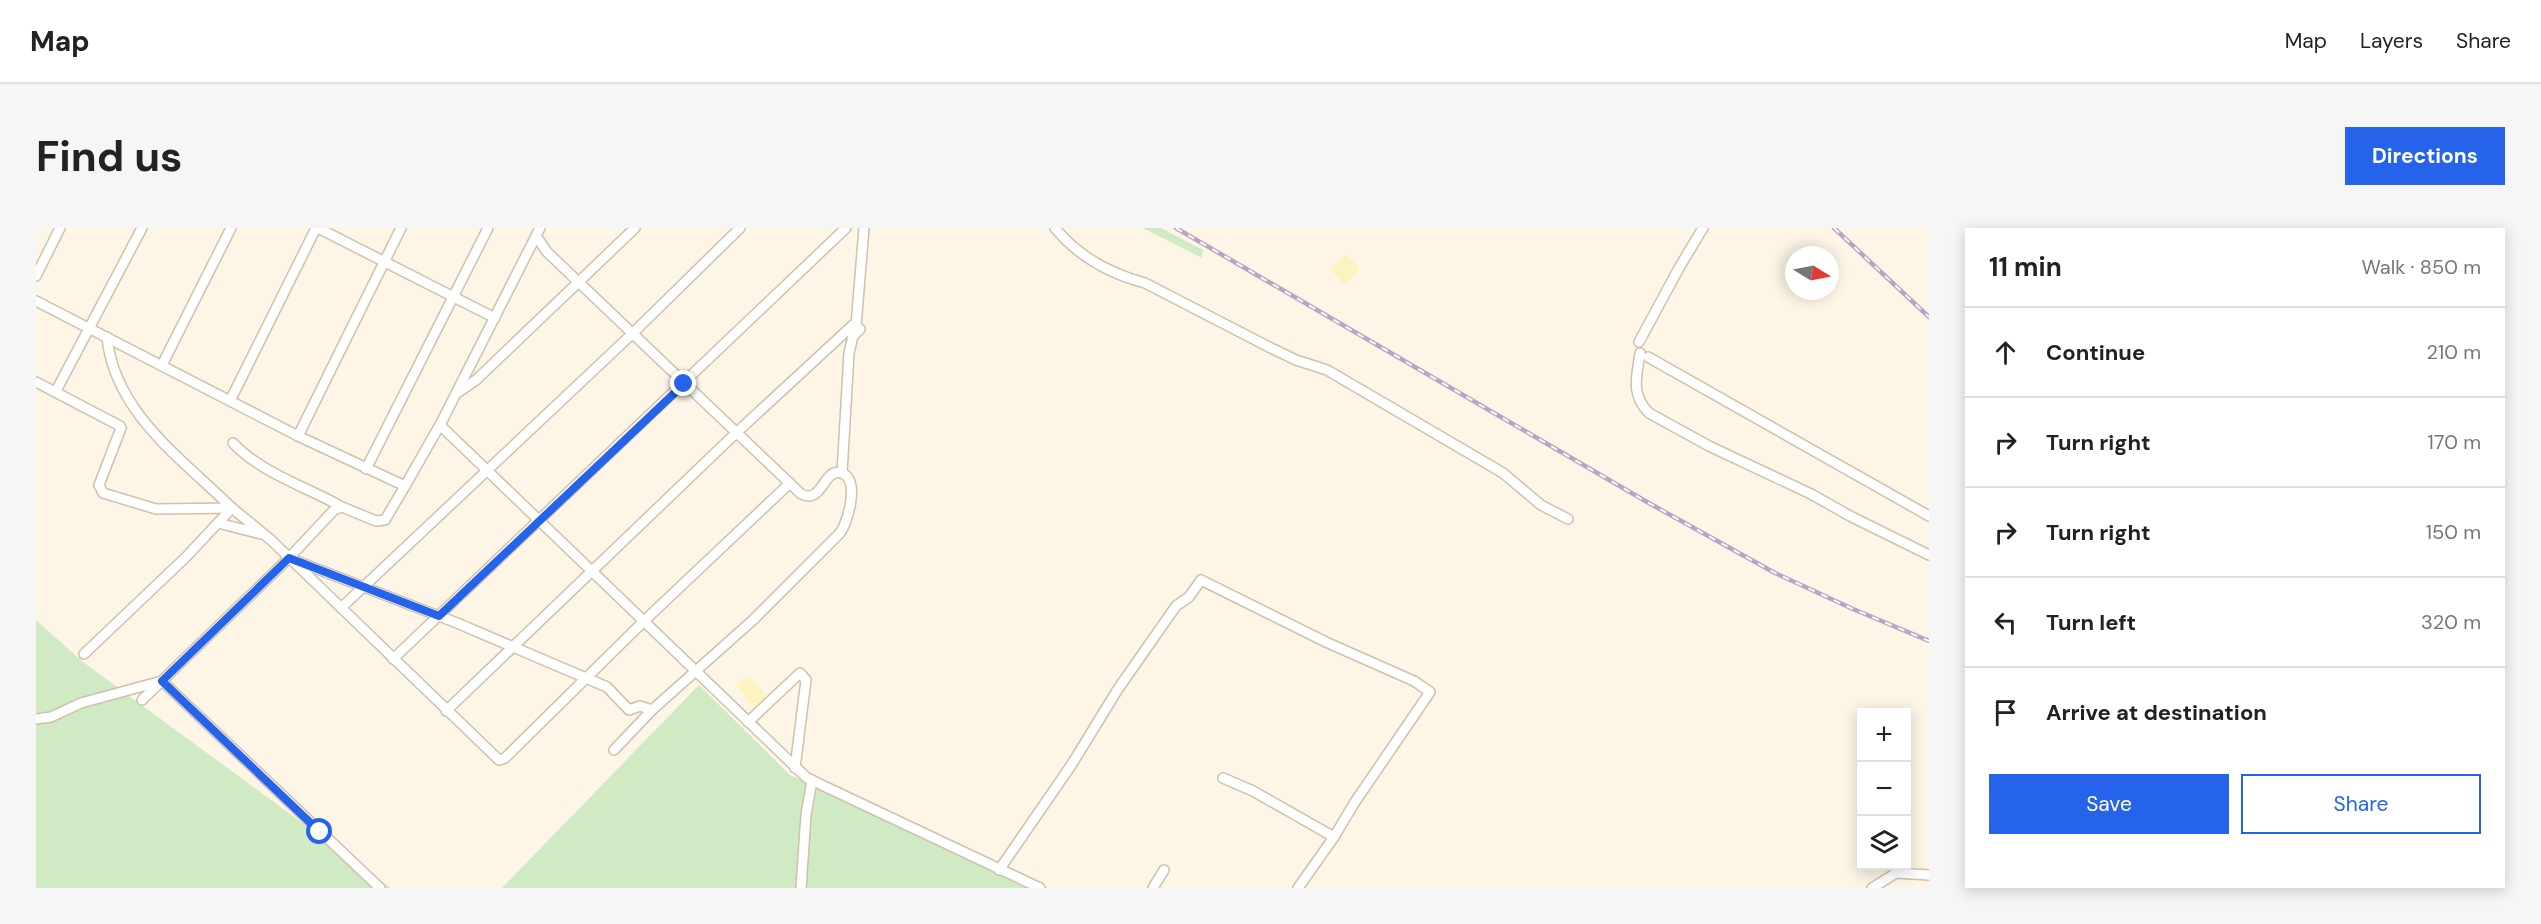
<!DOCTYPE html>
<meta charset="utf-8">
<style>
body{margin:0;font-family:"DM Sans",sans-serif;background:#f6f6f6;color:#222}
.controls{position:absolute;right:18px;bottom:18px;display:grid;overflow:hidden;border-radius:0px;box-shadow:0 3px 15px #0003}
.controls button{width:54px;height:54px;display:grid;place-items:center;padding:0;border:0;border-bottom:2px solid #e0e0e0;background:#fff;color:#222;font:30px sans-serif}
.compass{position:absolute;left:1749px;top:18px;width:54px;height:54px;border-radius:50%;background:#fff;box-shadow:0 3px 15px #0003;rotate:100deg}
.stop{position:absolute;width:18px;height:18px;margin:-14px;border:4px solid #2563eb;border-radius:50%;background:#fff}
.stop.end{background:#2563eb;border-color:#fff;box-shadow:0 2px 6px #0008}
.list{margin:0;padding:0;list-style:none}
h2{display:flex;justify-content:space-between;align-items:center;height:78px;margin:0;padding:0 24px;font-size:26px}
h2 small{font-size:20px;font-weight:400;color:#767676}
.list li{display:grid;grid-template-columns:39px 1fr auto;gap:18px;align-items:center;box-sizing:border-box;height:90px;padding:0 24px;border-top:2px solid #e0e0e0}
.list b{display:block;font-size:22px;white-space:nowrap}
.list em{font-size:20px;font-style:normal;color:#767676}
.actions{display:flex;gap:12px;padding:18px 24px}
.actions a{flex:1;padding:14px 0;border:2px solid #2563eb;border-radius:0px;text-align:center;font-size:21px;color:#2563eb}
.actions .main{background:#2563eb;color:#fff}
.icon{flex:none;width:33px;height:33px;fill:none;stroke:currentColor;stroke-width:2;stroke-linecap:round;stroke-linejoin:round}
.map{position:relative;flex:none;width:1893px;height:660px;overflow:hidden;border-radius:0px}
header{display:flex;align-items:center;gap:36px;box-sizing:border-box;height:84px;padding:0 30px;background:#fff;border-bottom:2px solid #e0e0e0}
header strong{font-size:28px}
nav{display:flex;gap:33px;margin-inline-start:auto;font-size:21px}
.intro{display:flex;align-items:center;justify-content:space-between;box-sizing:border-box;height:144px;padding:0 36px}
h1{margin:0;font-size:42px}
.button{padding:15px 27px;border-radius:0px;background:#2563eb;color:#fff;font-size:21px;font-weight:700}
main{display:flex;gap:36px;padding:0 36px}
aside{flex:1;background:#fff;border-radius:0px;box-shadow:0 3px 15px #0003}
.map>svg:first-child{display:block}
.green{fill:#d0ebc3}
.sand{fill:#fcf3bf}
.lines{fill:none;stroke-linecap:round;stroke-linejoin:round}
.minor-casing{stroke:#d0c0ad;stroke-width:12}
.minor{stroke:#fff;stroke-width:9}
.rail-casing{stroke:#b9a3c7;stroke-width:4.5}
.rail{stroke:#fff9eb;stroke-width:2;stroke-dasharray:7;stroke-linecap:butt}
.route{stroke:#2563eb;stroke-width:8}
</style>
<header>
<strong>Map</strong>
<nav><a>Map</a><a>Layers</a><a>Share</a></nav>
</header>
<div class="intro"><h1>Find us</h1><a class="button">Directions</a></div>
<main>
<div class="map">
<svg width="1893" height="660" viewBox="0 0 1893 660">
<rect width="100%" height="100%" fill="#fdf5e5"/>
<g class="green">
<polygon points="1107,0 1125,0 1167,22 1166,30"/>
<polygon points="0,392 47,434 355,660 0,660"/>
<polygon points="663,457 754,547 993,660 466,660"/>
</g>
<g class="sand">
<polygon points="1310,26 1324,41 1308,56 1294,41"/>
<path d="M711,448C720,455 730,461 730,474L720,482L700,456Z"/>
</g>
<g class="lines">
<g class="minor-casing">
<g id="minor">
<polyline points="282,0 459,90"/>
<polyline points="504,0 405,195 407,200 771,550 1004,660"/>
<path d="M1019,0C1042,28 1075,46 1109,55L1233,119L1260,132L1291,142L1467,245L1505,277L1532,291"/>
<path d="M500,8L511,24L765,266C787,277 787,239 806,245C824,252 812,294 804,305L717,392L616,482L578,522"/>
<polyline points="0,48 24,0"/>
<polyline points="0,73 262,208 369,258 405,195"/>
<polyline points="820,98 828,0"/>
<polyline points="1603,114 1643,40 1667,0"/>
<path d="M1604,125C1601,148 1594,166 1613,185L1673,218L1775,266L1814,288L1893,327"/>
<polyline points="1612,129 1893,288"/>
<polyline points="126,137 195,0"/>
<polyline points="0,154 84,198 85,200 63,257 67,265 120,281 196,280 235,312 463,532 469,530 608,393 754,255"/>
<polyline points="20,163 106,0"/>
<polyline points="421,165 440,152 599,0"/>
<polyline points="194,173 280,0"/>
<polyline points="262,208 365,0"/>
<path d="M197,215C225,245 271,259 306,279"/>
<polyline points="330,241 452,0"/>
<polyline points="182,295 225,306"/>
<polyline points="258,332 421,395 571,459 593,482 604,478 616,482"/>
<polyline points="305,380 596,106 704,0"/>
<path d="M48,426L150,329L196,280C146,231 78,184 71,109"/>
<polyline points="357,431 810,0"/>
<polyline points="106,472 253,330 298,282 306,279 340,293 349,292 369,258"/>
<polyline points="410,483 700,205 817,97 824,101 817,108 813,125 806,245"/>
<polyline points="0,491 15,489 45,475 126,453 344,660"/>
<polyline points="712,494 764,445 770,452 759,540"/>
<polyline points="1187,550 1217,563 1298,609 1262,660"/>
<polyline points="963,642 1036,536 1082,461 1140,378 1153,369 1165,352 1292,415 1378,453 1394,464 1319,574 1298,609"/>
<polyline points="765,660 770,587 776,552"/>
<polyline points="1117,660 1128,642"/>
<polyline points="1836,660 1860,645 1893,647"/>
</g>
</g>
<use href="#minor" class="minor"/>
<g class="rail-casing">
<g id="rail">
<polyline points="1140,0 1611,274 1739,345 1817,381 1893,413"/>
<polyline points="1798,0 1893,89"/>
</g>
</g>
<use href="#rail" class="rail"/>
</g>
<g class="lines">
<polyline class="route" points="284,604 126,453 253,330 403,388 648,156"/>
</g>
</svg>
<div class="controls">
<button>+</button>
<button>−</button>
<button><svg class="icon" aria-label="layers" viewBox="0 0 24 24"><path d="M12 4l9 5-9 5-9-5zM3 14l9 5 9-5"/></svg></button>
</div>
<svg class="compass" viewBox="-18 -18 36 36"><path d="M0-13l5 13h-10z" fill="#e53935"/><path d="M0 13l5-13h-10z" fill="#767676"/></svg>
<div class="stop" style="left:284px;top:604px"></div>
<div class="stop end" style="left:648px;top:156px"></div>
</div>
<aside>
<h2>11 min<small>Walk · 850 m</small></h2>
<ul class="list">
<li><svg class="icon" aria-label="ahead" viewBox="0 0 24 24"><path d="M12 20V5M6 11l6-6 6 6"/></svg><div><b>Continue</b></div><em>210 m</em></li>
<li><svg class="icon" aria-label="right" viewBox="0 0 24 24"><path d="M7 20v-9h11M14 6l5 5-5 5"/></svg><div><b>Turn right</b></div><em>170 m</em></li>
<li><svg class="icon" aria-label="right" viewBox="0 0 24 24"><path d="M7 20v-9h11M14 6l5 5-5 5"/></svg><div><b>Turn right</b></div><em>150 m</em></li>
<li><svg class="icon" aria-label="left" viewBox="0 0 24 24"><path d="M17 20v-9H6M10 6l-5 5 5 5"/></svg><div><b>Turn left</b></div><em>320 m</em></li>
<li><svg class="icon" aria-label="arrive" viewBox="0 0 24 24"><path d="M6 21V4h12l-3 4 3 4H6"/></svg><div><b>Arrive at destination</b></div></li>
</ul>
<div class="actions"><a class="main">Save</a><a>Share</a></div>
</aside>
</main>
